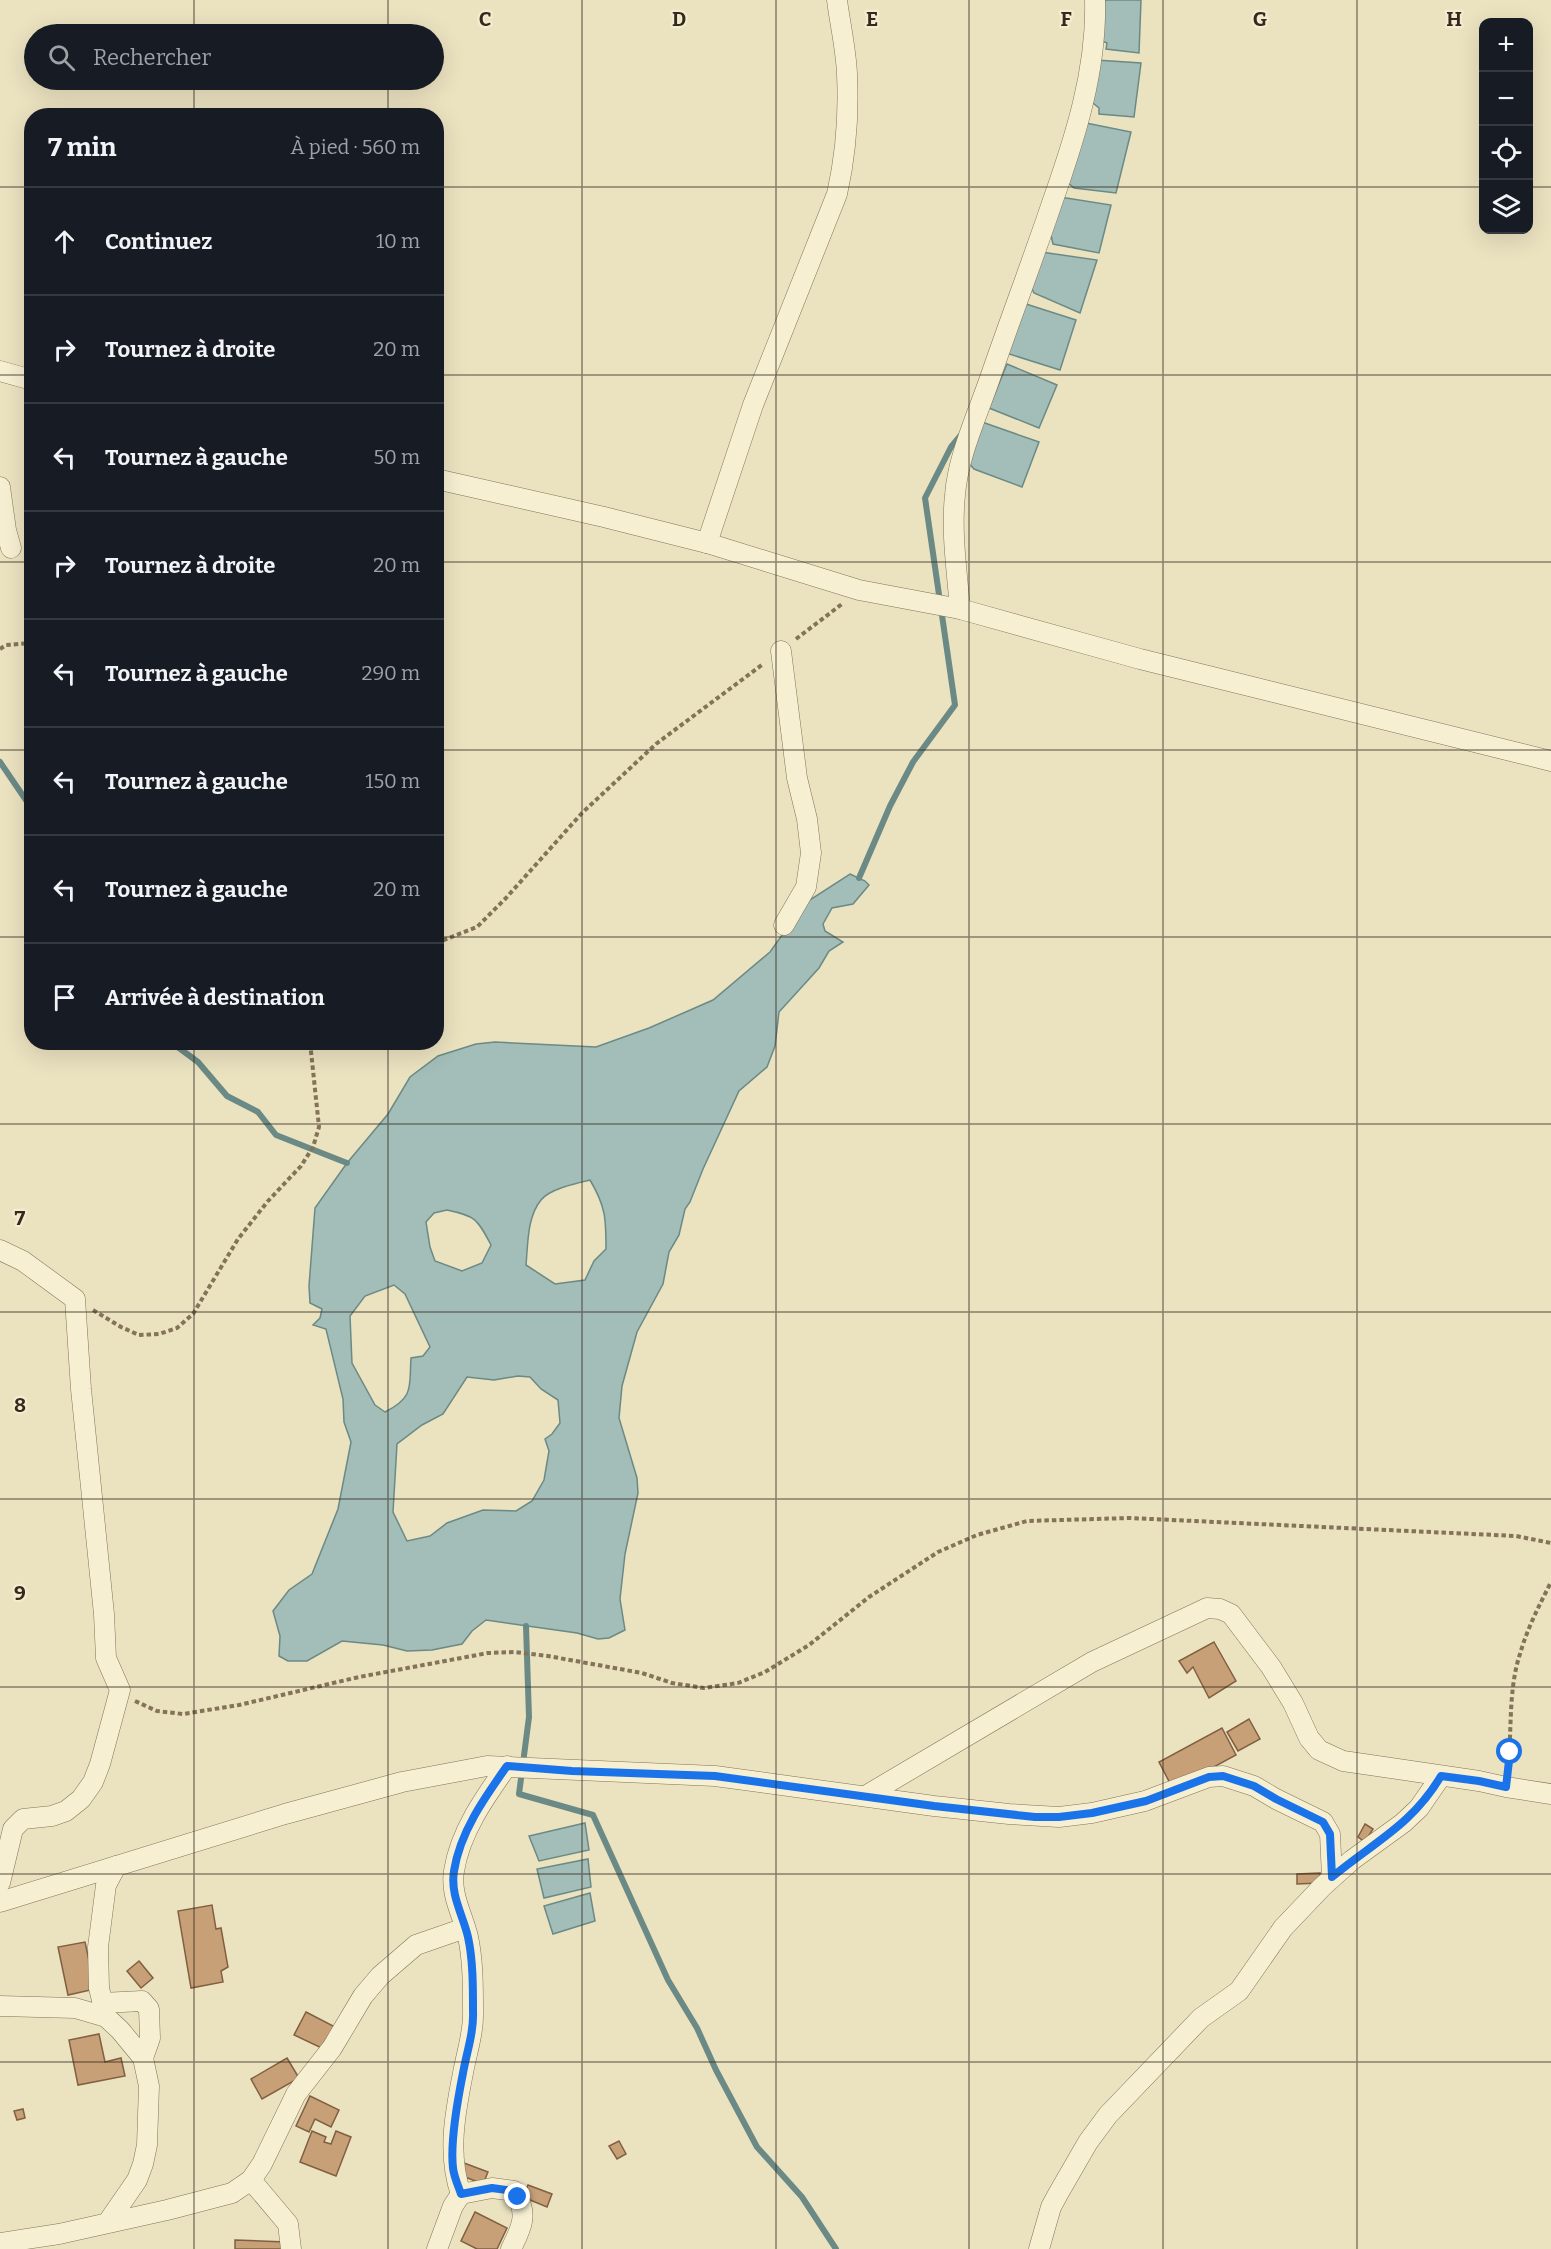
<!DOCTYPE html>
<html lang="fr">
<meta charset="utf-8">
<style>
body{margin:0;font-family:Bitter,serif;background:#242831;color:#f1f3f6}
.controls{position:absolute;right:18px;top:18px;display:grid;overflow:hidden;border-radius:12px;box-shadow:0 6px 24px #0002}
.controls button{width:54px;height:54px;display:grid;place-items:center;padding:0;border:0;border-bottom:2px solid #363941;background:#171b24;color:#f1f3f6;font:30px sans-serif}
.stop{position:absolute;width:18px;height:18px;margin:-14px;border:4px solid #1a73e8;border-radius:50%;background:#fff}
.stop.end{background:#1a73e8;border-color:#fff;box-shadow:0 2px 6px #0008}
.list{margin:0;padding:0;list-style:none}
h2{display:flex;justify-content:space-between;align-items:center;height:78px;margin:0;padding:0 24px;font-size:26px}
h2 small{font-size:20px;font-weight:400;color:#9ea1a6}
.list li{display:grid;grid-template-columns:39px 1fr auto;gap:18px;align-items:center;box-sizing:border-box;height:108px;padding:0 24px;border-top:2px solid #363941}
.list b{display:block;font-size:22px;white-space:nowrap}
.list em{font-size:20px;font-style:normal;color:#9ea1a6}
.icon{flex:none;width:33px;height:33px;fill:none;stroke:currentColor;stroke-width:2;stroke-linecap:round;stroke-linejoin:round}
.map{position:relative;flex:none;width:1551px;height:2249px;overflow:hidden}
.search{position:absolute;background:#171b24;box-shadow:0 6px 24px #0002;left:24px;top:24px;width:420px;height:66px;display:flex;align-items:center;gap:15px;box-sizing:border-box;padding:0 21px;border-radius:33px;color:#9ea1a6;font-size:22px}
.panel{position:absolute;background:#171b24;box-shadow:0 6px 24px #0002;left:24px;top:108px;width:420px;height:942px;border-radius:24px}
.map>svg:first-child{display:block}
.water{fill:#a3bdb8;stroke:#6b8a85;stroke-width:1.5;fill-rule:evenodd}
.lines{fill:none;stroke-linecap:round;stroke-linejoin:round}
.stream{stroke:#6b8a85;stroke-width:6}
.building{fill:#c7a078;stroke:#806040;stroke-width:1.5}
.minor-casing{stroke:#837359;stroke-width:21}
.path{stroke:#837359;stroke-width:4;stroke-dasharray:4.5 3;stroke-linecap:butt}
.minor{stroke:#f6efd2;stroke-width:20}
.route{stroke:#1a73e8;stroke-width:8}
.grid{fill:none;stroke:#332a1d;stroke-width:1.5;stroke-opacity:0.55}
.grid-label{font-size:20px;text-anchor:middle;font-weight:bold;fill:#332a1d;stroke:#f3eccf;stroke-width:4.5;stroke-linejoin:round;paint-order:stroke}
</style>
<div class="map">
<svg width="1551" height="2249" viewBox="0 0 1551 2249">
<rect width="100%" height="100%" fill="#ebe2c0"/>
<g class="water">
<polygon points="1105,0 1141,0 1139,53 1106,49 1107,43 1097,39"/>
<polygon points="1096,60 1141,63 1134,117 1099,114 1099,108 1088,99"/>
<polygon points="1086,123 1131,132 1116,193 1074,188 1066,181"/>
<polygon points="1060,197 1111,205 1099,253 1053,244 1050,231"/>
<polygon points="1041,252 1097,260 1080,313 1034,293 1029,283"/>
<polygon points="1023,303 1076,320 1060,370 1006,353"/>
<polygon points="1007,364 1057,385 1039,428 989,408"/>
<polygon points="982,422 1039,442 1022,487 974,469 969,463"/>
<path d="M850,874L865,881L869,885L853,904L832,908L823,924L825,931L843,942L829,951L819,968L779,1012L775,1046L767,1067L739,1091L703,1169L690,1202L685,1209L679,1235L669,1252L663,1284L637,1332L622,1386L619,1418L637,1478L638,1493L625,1554L620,1599L625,1630L609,1638L598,1639L577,1633L486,1620L472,1631L462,1644L432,1650L407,1651L383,1645L342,1641L307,1661H288L279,1656L280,1636L273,1611L289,1590L312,1574L338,1509L351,1442L344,1422L343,1399L326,1329L313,1325L320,1318L322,1309L310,1303L309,1286L315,1208L347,1163L388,1114L410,1077L438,1056L476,1044L495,1042L596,1047L649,1028L713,1000L770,952L805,903ZM590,1180C606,1207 606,1219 606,1249L594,1261L585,1280L555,1284L526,1265C528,1244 527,1217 541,1200C549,1189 577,1183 590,1180ZM447,1210C475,1216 477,1218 491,1245L482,1263L462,1271L435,1261L430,1247L426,1222L434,1213ZM394,1285L405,1294L430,1347L423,1356L411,1358C409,1386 415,1397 385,1412L375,1405L352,1363L350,1316L365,1296ZM518,1376L530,1377L541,1389L558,1400L560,1423L552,1434L545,1439L549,1451L544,1480L532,1501L516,1511L483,1510L447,1523L430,1536L407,1541L393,1512L397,1444L422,1425L443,1414L467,1377L494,1380Z"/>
<polygon points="585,1823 589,1850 539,1861 529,1836"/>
<polygon points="588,1859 591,1887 544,1898 537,1869"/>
<polygon points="590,1893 595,1921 553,1934 544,1906"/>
</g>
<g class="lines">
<g class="stream">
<polyline points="0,762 32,809"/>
<polyline points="859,878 890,806 913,762 955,705 925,498 951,447 961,435"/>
<polyline points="171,1042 198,1062 227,1096 258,1112 276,1135 347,1163"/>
<polyline points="526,1626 529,1717 519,1794 593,1815 668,1980 697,2028 716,2070 757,2147 802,2197 836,2249"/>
</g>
</g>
<g class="building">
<polygon points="1214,1642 1236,1681 1209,1698 1193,1667 1187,1673 1179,1661"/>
<polygon points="1249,1719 1260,1739 1238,1751 1227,1732"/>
<polygon points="1222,1728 1236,1755 1173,1789 1159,1762"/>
<polygon points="1365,1824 1373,1829 1365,1842 1358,1837"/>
<polygon points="1320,1873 1320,1883 1297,1884 1297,1874"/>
<polygon points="212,1905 216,1929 221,1928 228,1967 221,1971 223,1982 191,1988 178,1911"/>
<polygon points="85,1942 95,1989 68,1995 58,1947"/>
<polygon points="139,1961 153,1978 141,1988 127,1971"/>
<polygon points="306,2012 339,2029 328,2051 294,2035"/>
<polygon points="99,2034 105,2062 121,2058 125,2076 78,2085 69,2040"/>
<polygon points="287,2058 299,2078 262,2099 251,2079"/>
<polygon points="310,2096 339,2110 331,2127 315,2119 309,2132 296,2126"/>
<polygon points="23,2109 25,2118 17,2120 14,2111"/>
<polygon points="312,2131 326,2137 324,2142 331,2144 336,2131 351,2137 336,2176 300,2162"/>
<polygon points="619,2141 626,2154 617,2159 609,2146"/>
<polygon points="464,2163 488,2172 483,2184 460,2175"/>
<polygon points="528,2185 552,2194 547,2207 523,2197"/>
<polygon points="475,2212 507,2228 497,2249 477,2249 461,2241"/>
<polygon points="235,2240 286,2242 285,2249 235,2249"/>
</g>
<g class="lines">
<g class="minor-casing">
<g id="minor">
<polyline points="0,371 32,380"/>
<polyline points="436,479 604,517 707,543 859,590 960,609 1140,659 1551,761"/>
<polyline points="0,487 6,530 11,548"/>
<path d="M707,543L753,405L837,194C846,154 849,115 847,74C846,49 840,24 837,0"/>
<path d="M960,609C957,571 951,533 955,495C958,456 977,416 990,378C1010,320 1032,262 1052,203C1075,138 1097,70 1095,0"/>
<polyline points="781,651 797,778 807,819 811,853 806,887 784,925"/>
<polyline points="0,1250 23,1261 75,1299 81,1389 104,1614 106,1658 120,1690 100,1764 93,1782 81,1799 66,1811 52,1816 23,1819 13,1829 0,1883"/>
<polyline points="867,1795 1092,1662 1207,1608 1220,1609 1231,1614 1271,1667 1293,1703 1309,1738 1319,1750 1343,1761 1479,1781 1506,1787 1551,1794"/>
<polyline points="0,1902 285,1814 402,1782 487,1766 715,1776 934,1806 1009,1814 1059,1817 1092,1813 1145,1801 1209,1777 1223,1776 1254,1786 1276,1799 1323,1822 1330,1834 1332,1877"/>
<polyline points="102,2003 142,2001 149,2009 150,2038 143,2058"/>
<polyline points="0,2006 75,2008 106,2017 120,2030 143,2058 149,2086 147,2145 143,2164 137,2180 108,2222"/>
<polyline points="106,2017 99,1988 98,1947 106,1885 116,1866"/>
<polyline points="251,2180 288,2224 291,2249"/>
<path d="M461,2194C447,2155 455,2113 463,2073C467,2051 474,2032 473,2010C473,1986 473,1960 468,1937C463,1915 450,1895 454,1871C460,1832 485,1797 507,1766"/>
<polyline points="0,2243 59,2234 167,2210 232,2193 251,2180 262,2164 296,2094 332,2048 363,1996 380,1976 416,1945 465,1928"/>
<path d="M437,2249L453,2206L461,2194L492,2188L514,2191C529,2213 522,2227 511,2249"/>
<polyline points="1039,2249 1051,2207 1058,2194 1088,2142 1108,2115 1201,2018 1239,1991 1283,1928 1322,1887 1352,1860 1403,1823 1419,1808 1441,1776"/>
</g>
</g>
<g class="path">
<polyline points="796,639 842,604"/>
<polyline points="0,649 6,645 32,643"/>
<polyline points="436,943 477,927 506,898 582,813 656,744 763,664"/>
<polyline points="93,1310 121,1327 139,1335 159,1334 177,1328 193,1314 238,1239 268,1201 301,1166 313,1147 319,1127 310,1042"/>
<polyline points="135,1701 157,1711 183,1714 239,1705 359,1677 488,1653 515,1652 548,1656 642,1673 672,1683 704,1688 738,1683 765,1672 809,1645 869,1597 938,1552 977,1535 1027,1521 1130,1518 1516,1536 1551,1543"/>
<path d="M1508,1769C1512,1732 1508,1690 1520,1654C1527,1629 1539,1606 1551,1582"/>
</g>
<use href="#minor" class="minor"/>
</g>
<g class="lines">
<path class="route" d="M518,2197L514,2191L492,2188L461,2194C458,2185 454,2177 453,2168C450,2142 458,2098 463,2073C467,2051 474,2032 473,2010C473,1986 473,1960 468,1937C463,1915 450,1895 454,1871C460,1832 485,1797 507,1766L572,1771L715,1776L934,1806L1035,1817H1059L1092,1813L1146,1801L1209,1777L1223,1776L1254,1786L1276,1799L1323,1822L1330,1834L1332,1877C1374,1842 1412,1825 1441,1776L1479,1781L1506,1787L1510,1752"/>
</g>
<path class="grid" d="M194,0V34M388,0V34M582,0V2249M776,0V2249M969,0V2249M1163,0V2249M1357,0V2249M194,80V116M388,80V116M0,187H32M436,187H1484M1528,187H1551M0,375H32M436,375H1551M0,562H32M436,562H1551M0,750H32M436,750H1551M0,937H32M436,937H1551M194,1042V2249M388,1042V2249M0,1124H1551M0,1312H1551M0,1499H1551M0,1687H1551M0,1874H1551M0,2062H1551"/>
<g class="grid-label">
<text x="485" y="26">C</text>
<text x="679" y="26">D</text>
<text x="872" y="26">E</text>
<text x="1066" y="26">F</text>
<text x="1260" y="26">G</text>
<text x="1454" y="26">H</text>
<text x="20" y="1225">7</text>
<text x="20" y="1412">8</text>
<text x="20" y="1600">9</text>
</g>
</svg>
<div class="controls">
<button>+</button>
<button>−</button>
<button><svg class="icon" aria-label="locate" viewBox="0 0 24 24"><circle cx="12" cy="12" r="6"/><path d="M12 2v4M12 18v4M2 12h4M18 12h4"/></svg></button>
<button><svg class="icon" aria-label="layers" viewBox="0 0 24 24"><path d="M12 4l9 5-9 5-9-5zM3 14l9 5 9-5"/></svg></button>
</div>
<div class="stop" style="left:1510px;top:1752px"></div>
<div class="stop end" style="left:518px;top:2197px"></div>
<div class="search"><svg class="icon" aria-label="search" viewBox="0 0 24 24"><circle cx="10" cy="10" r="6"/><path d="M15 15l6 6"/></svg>Rechercher</div>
<section class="panel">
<h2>7 min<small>À pied · 560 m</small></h2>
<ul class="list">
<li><svg class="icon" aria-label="ahead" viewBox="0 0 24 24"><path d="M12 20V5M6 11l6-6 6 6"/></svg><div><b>Continuez</b></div><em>10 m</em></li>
<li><svg class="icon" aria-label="right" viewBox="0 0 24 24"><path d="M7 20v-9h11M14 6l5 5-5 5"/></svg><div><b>Tournez à droite</b></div><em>20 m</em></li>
<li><svg class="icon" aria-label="left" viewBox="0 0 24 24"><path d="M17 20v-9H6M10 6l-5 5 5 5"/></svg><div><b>Tournez à gauche</b></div><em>50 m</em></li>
<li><svg class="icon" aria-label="right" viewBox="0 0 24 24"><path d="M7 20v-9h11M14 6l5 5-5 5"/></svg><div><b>Tournez à droite</b></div><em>20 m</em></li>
<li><svg class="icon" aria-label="left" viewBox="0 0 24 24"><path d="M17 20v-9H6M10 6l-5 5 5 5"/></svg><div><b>Tournez à gauche</b></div><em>290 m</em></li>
<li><svg class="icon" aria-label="left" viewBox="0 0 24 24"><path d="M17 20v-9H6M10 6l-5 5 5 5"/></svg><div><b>Tournez à gauche</b></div><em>150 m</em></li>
<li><svg class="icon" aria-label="left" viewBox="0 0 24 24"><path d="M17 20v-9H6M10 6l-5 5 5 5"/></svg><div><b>Tournez à gauche</b></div><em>20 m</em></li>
<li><svg class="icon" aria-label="arrive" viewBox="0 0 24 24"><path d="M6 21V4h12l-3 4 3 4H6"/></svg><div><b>Arrivée à destination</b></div></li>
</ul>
</section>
</div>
